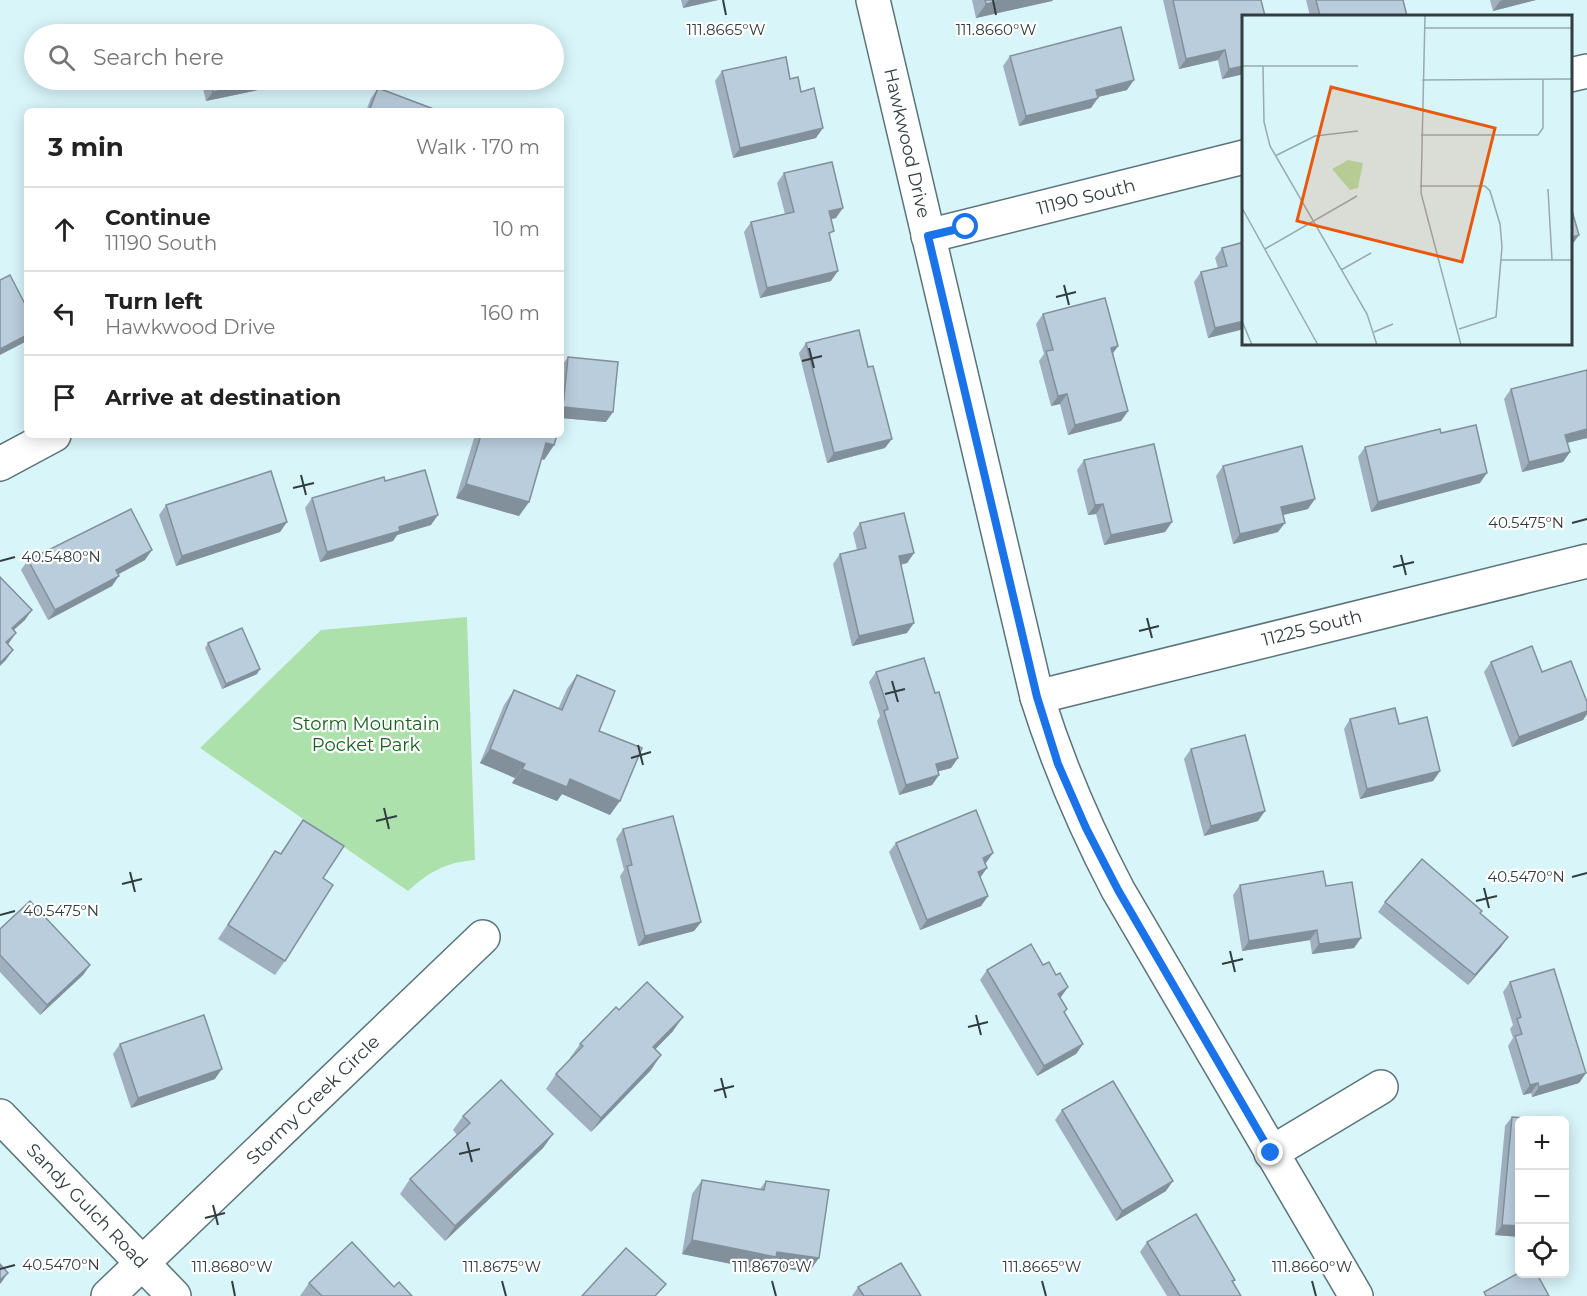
<!DOCTYPE html>
<meta charset="utf-8">
<style>
body{margin:0;font-family:Montserrat,sans-serif;background:#f6f6f6;color:#222}
.controls{position:absolute;right:18px;bottom:18px;display:grid;overflow:hidden;border-radius:9px;box-shadow:0 3px 15px #0003}
.controls button{width:54px;height:54px;display:grid;place-items:center;padding:0;border:0;border-bottom:2px solid #e0e0e0;background:#fff;color:#222;font:30px sans-serif}
.stop{position:absolute;width:18px;height:18px;margin:-14px;border:4px solid #1a73e8;border-radius:50%;background:#fff}
.stop.end{background:#1a73e8;border-color:#fff;box-shadow:0 2px 6px #0008}
.list{margin:0;padding:0;list-style:none}
h2{display:flex;justify-content:space-between;align-items:center;height:78px;margin:0;padding:0 24px;font-size:26px}
h2 small{font-size:20px;font-weight:400;color:#767676}
.list li{display:grid;grid-template-columns:39px 1fr auto;gap:18px;align-items:center;box-sizing:border-box;height:84px;padding:0 24px;border-top:2px solid #e0e0e0}
.list b{display:block;font-size:22px;white-space:nowrap}
.list p{margin:0;font-size:20px;white-space:nowrap;color:#767676}
.list em{font-size:20px;font-style:normal;color:#767676}
.icon{flex:none;width:33px;height:33px;fill:none;stroke:currentColor;stroke-width:2;stroke-linecap:round;stroke-linejoin:round}
.map{position:relative;flex:none;width:1587px;height:1296px;overflow:hidden}
.search{position:absolute;background:#fff;box-shadow:0 3px 15px #0003;left:24px;top:24px;width:540px;height:66px;display:flex;align-items:center;gap:15px;box-sizing:border-box;padding:0 21px;border-radius:33px;color:#767676;font-size:22px}
.panel{position:absolute;background:#fff;box-shadow:0 3px 15px #0003;left:24px;top:108px;width:540px;height:330px;border-radius:9px}
.map>svg:first-child{display:block}
.green{fill:#ade1ac}
.lines{fill:none;stroke-linecap:round;stroke-linejoin:round}
.street-casing{stroke:#5b7479;stroke-width:36}
.street{stroke:#fff;stroke-width:33}
.wall{fill:#a0b0be}
.shaded-wall{fill:#82909b}
.building{fill:#bacddd;stroke:#82909b;stroke-width:1.5}
.route{stroke:#1a73e8;stroke-width:8}
.ticks{fill:none;stroke:#313d3f;stroke-width:2}
.labels{text-anchor:middle;stroke-width:4.5;stroke-linejoin:round;paint-order:stroke}
.street-label{font-size:18px;fill:#313d3f;stroke:#fff}
.park-label{font-size:18px;fill:#19601f;stroke:#fff}
.inset-road{fill:none;stroke:#95abaf;stroke-width:1.5}
.view{fill:#e8590c;fill-opacity:0.15;stroke:#e8590c;stroke-width:3}
.inset-edge{fill:none;stroke:#313d3f;stroke-width:3}
.ticks-label{font-size:15px;text-anchor:middle;fill:#313d3f;stroke:#fff;stroke-width:4.5;stroke-linejoin:round;paint-order:stroke}
</style>
<div class="map">
<svg width="1587" height="1296" viewBox="0 0 1587 1296">
<rect width="100%" height="100%" fill="#d8f5fa"/>
<path class="green" d="M467,617L475,860C446,862 429,872 408,891L200,748L321,630Z"/>
<g class="lines">
<g class="street-casing">
<g id="street">
<path d="M873,0L1037,697C1058,764 1085,827 1118,890L1356,1296"/>
<polyline points="1570,75 1587,71"/>
<polyline points="928,236 1244,157"/>
<polyline points="0,464 54,435"/>
<polyline points="1037,697 1587,561"/>
<polyline points="0,1116 174,1296"/>
<polyline points="1271,1153 1381,1087"/>
<polyline points="108,1296 483,937"/>
</g>
</g>
<use href="#street" class="street"/>
</g>
<g class="wall">
<polygon points="681,0 718,0 683,8"/>
<polygon points="972,0 1053,0 1052,1 976,18"/>
<polygon points="1163,0 1261,0 1244,16 1244,74 1222,79 1218,60 1179,69"/>
<polygon points="1306,0 1403,0 1407,16 1310,16"/>
<polygon points="1490,0 1536,0 1493,11"/>
<polygon points="1010,56 1127,90 1098,97 1091,108 1019,126 1003,66"/>
<polygon points="722,71 790,79 801,92 816,138 733,158 715,81"/>
<polygon points="201,80 305,80 206,101"/>
<polygon points="378,88 439,111 366,111 371,98"/>
<polygon points="784,173 836,218 831,219 830,237 831,281 760,298 744,232 751,222 785,214 777,183"/>
<polygon points="1244,242 1244,329 1208,338 1194,282 1201,272 1218,268 1215,258 1222,248"/>
<polygon points="1043,314 1118,346 1113,353 1128,411 1121,421 1068,435 1060,404 1051,406 1039,361 1044,354 1036,324"/>
<polygon points="806,343 885,448 827,463 799,353"/>
<polygon points="568,357 606,422 561,418 561,367"/>
<polygon points="1587,370 1587,438 1567,443 1570,452 1563,462 1522,472 1504,399 1511,389"/>
<polygon points="1441,433 1480,483 1371,512 1358,457 1365,447"/>
<polygon points="475,435 557,435 554,445 544,460 542,459 529,502 519,516 456,498"/>
<polygon points="1084,460 1172,522 1165,532 1104,545 1096,514 1088,515 1077,470"/>
<polygon points="1223,466 1308,509 1283,515 1278,532 1233,544 1216,476"/>
<polygon points="385,481 431,525 397,535 393,541 320,562 305,508 312,498"/>
<polygon points="166,505 287,522 280,532 176,566 159,515"/>
<polygon points="860,523 914,553 907,563 901,565 907,633 852,646 833,564 840,554 857,550 853,533"/>
<polygon points="28,560 145,560 119,574 112,586 48,620 21,570"/>
<polygon points="208,643 257,674 222,689 205,648"/>
<polygon points="1491,662 1542,672 1587,702 1587,714 1583,720 1512,747 1484,672"/>
<polygon points="876,672 935,693 958,758 951,768 938,771 939,775 932,785 899,795 877,721 880,716 869,682"/>
<polygon points="577,675 599,731 610,815 562,794 557,801 512,783 515,778 480,763 504,705 514,690 558,709 567,689"/>
<polygon points="1350,719 1399,724 1440,771 1433,781 1360,799 1344,729"/>
<polygon points="1191,749 1258,821 1204,836 1184,759"/>
<polygon points="303,820 285,961 275,975 218,939 275,851 280,854"/>
<polygon points="623,829 701,922 694,931 638,946 620,876 624,870 616,839"/>
<polygon points="896,843 986,863 985,863 987,868 980,877 988,896 981,906 920,930 889,852"/>
<polygon points="1240,885 1326,886 1361,938 1354,948 1312,954 1310,940 1242,951 1233,895"/>
<polygon points="1385,902 1480,913 1501,947 1468,985 1378,912"/>
<polygon points="0,929 90,965 83,975 40,1015 0,972"/>
<polygon points="1043,965 1056,975 1068,987 1060,998 1064,1013 1083,1044 1076,1054 1037,1076 980,980 987,970"/>
<polygon points="1510,982 1586,1073 1579,1083 1532,1097 1531,1093 1523,1095 1508,1046 1513,1038 1510,1029 1513,1025 1503,992"/>
<polygon points="619,1010 673,1031 655,1049 651,1070 591,1132 546,1089 556,1074 571,1059 570,1058 580,1044"/>
<polygon points="120,1044 215,1079 131,1108 113,1054"/>
<polygon points="1062,1110 1166,1191 1116,1221 1055,1120"/>
<polygon points="463,1116 553,1134 543,1148 445,1241 400,1194 410,1179 457,1135 453,1130"/>
<polygon points="1512,1117 1520,1237 1495,1235 1505,1126"/>
<polygon points="702,1180 760,1189 766,1181 809,1272 769,1266 766,1271 682,1254 692,1194"/>
<polygon points="1147,1242 1233,1283 1241,1296 1167,1296 1140,1252"/>
<polygon points="309,1283 394,1287 412,1296 300,1296"/>
<polygon points="858,1287 921,1296 852,1296"/>
</g>
<g class="shaded-wall">
<polygon points="689,0 718,0 683,8"/>
<polygon points="1004,0 1053,0 1052,1 976,18 986,4"/>
<polygon points="1503,0 1536,0 1493,11 1500,1"/>
<polygon points="1225,50 1218,60 1179,69 1186,59"/>
<polygon points="1244,66 1244,74 1222,79 1229,69"/>
<polygon points="268,80 305,80 206,101 213,92"/>
<polygon points="1134,80 1127,90 1089,99 1096,90"/>
<polygon points="1098,98 1091,108 1019,126 1026,116"/>
<polygon points="823,128 816,138 733,158 740,148"/>
<polygon points="843,208 836,218 823,221 829,211"/>
<polygon points="1579,235 1572,245 1570,246 1570,238"/>
<polygon points="838,271 831,281 760,298 767,288"/>
<polygon points="1244,321 1244,329 1208,338 1215,328"/>
<polygon points="27,335 27,341 0,355 0,349"/>
<polygon points="1118,346 1111,356 1111,348"/>
<polygon points="1067,394 1060,404 1051,406 1058,396"/>
<polygon points="563,407 613,412 606,422 561,418 561,410"/>
<polygon points="1128,411 1121,421 1068,435 1075,425"/>
<polygon points="1587,429 1587,438 1558,445 1565,435"/>
<polygon points="892,439 885,448 827,463 834,453"/>
<polygon points="546,443 554,445 544,460 536,457"/>
<polygon points="1570,452 1563,462 1522,472 1529,462"/>
<polygon points="1487,473 1480,483 1371,512 1378,502"/>
<polygon points="466,484 529,502 519,516 456,498"/>
<polygon points="1315,499 1308,509 1274,517 1281,507"/>
<polygon points="1103,504 1096,514 1088,515 1095,505"/>
<polygon points="438,515 431,525 397,535 393,541 320,562 327,552 399,527"/>
<polygon points="287,522 280,532 176,566 182,556"/>
<polygon points="1172,522 1165,532 1104,545 1111,535"/>
<polygon points="1285,523 1278,532 1233,544 1240,534"/>
<polygon points="152,550 145,560 109,579 116,570"/>
<polygon points="914,553 907,563 892,566 899,556"/>
<polygon points="119,576 112,586 48,620 55,610"/>
<polygon points="32,610 25,620 5,638 12,628"/>
<polygon points="914,623 907,633 852,646 859,636"/>
<polygon points="16,633 9,643 0,651 6,642"/>
<polygon points="13,650 6,660 0,666 0,663"/>
<polygon points="260,669 257,674 222,689 226,684"/>
<polygon points="1587,711 1587,714 1583,720 1512,747 1519,737"/>
<polygon points="490,749 525,764 515,778 480,763"/>
<polygon points="958,758 951,768 929,774 936,764"/>
<polygon points="522,769 570,779 620,801 610,815 562,794 557,801 512,783"/>
<polygon points="1440,771 1433,781 1360,799 1367,789"/>
<polygon points="939,775 932,785 899,795 906,785"/>
<polygon points="1265,811 1258,821 1204,836 1211,826"/>
<polygon points="993,853 986,863 976,868 983,858"/>
<polygon points="987,868 980,878 978,872"/>
<polygon points="988,896 981,906 920,930 927,920"/>
<polygon points="701,922 694,931 638,946 645,936"/>
<polygon points="1317,930 1310,940 1242,951 1249,941"/>
<polygon points="1508,937 1501,947 1468,985 1475,975"/>
<polygon points="1361,938 1354,948 1312,954 1319,944"/>
<polygon points="90,965 83,975 40,1015 47,1005"/>
<polygon points="1068,987 1061,997 1051,1004 1058,994"/>
<polygon points="683,1017 673,1031 643,1062 653,1047"/>
<polygon points="1083,1044 1076,1054 1037,1076 1044,1066"/>
<polygon points="661,1055 651,1070 591,1132 601,1118"/>
<polygon points="222,1069 215,1079 131,1108 138,1098"/>
<polygon points="1586,1073 1579,1083 1532,1097 1539,1087"/>
<polygon points="1538,1083 1531,1093 1523,1095 1530,1085"/>
<polygon points="553,1134 543,1148 445,1241 455,1226"/>
<polygon points="1173,1181 1166,1191 1116,1221 1122,1211"/>
<polygon points="1502,1225 1520,1226 1520,1237 1495,1235"/>
<polygon points="692,1240 777,1252 819,1258 809,1272 769,1266 766,1271 682,1254"/>
<polygon points="8,1273 1,1283 0,1284 0,1280"/>
</g>
<g class="building">
<polygon points="985,0 1004,0 986,4"/>
<polygon points="1173,0 1261,0 1265,16 1244,16 1244,66 1229,69 1225,50 1186,59"/>
<polygon points="1316,0 1403,0 1407,16 1320,16"/>
<polygon points="1121,27 1134,80 1096,90 1098,98 1026,116 1010,56"/>
<polygon points="786,57 790,79 798,77 801,92 814,88 823,128 740,148 722,71"/>
<polygon points="210,80 268,80 213,92"/>
<polygon points="378,88 439,111 369,111"/>
<polygon points="832,162 843,208 829,211 834,231 829,233 838,271 767,288 751,222 794,212 784,173"/>
<polygon points="1570,204 1579,235 1570,238"/>
<polygon points="1244,242 1244,321 1215,328 1201,272 1227,266 1222,248"/>
<polygon points="10,275 27,308 27,335 0,349 0,280"/>
<polygon points="1105,298 1118,346 1111,348 1128,411 1075,425 1067,394 1058,396 1046,351 1053,350 1043,314"/>
<polygon points="859,330 868,367 873,366 892,439 834,453 806,343"/>
<polygon points="568,357 618,362 613,412 563,407"/>
<polygon points="1587,370 1587,429 1565,435 1570,452 1529,462 1511,389"/>
<polygon points="1476,425 1487,473 1378,502 1365,447 1440,429 1441,433"/>
<polygon points="481,435 557,435 554,445 546,443 529,502 466,484"/>
<polygon points="1154,444 1172,522 1111,535 1103,504 1095,505 1084,460"/>
<polygon points="1302,446 1315,499 1281,507 1285,523 1240,534 1223,466"/>
<polygon points="425,470 438,515 399,527 400,531 327,552 312,498 384,477 385,481"/>
<polygon points="271,471 287,522 182,556 166,505"/>
<polygon points="131,509 152,550 116,570 119,576 55,610 28,560"/>
<polygon points="904,513 914,553 899,556 914,623 859,636 840,554 866,548 860,523"/>
<polygon points="0,577 32,610 12,628 16,633 6,642 13,650 0,663"/>
<polygon points="242,628 260,669 226,684 208,643"/>
<polygon points="1532,646 1542,672 1571,661 1587,702 1587,711 1519,737 1491,662"/>
<polygon points="924,658 935,693 939,692 958,758 936,764 939,775 906,785 884,711 888,709 876,672"/>
<polygon points="577,675 615,691 599,731 642,748 620,801 570,779 567,787 522,769 525,764 490,749 514,690 562,710"/>
<polygon points="1395,708 1399,724 1427,717 1440,771 1367,789 1350,719"/>
<polygon points="1245,735 1265,811 1211,826 1191,749"/>
<polygon points="976,810 993,853 983,858 987,868 978,872 988,896 927,920 896,843"/>
<polygon points="673,816 701,922 645,936 627,866 632,865 623,829"/>
<polygon points="303,820 344,846 323,878 333,885 285,961 228,925 275,851 281,854"/>
<polygon points="1422,859 1482,911 1480,913 1508,937 1475,975 1385,902"/>
<polygon points="1323,871 1326,886 1352,882 1361,938 1319,944 1317,930 1249,941 1240,885"/>
<polygon points="30,901 90,965 47,1005 0,955 0,929"/>
<polygon points="1031,944 1043,965 1049,962 1056,975 1060,973 1068,987 1058,994 1067,1009 1064,1012 1083,1044 1044,1066 987,970"/>
<polygon points="1554,969 1586,1073 1539,1087 1538,1083 1530,1085 1515,1036 1522,1034 1517,1019 1521,1017 1510,982"/>
<polygon points="647,982 683,1017 653,1047 661,1055 601,1118 556,1074 583,1046 580,1044 616,1007 619,1010"/>
<polygon points="204,1015 222,1069 138,1098 120,1044"/>
<polygon points="501,1080 553,1134 455,1226 410,1179 470,1123 463,1116"/>
<polygon points="1113,1081 1173,1181 1122,1211 1062,1110"/>
<polygon points="1512,1117 1556,1120 1520,1120 1520,1226 1502,1225"/>
<polygon points="702,1180 764,1190 766,1181 829,1190 819,1258 777,1252 776,1257 692,1240"/>
<polygon points="1196,1214 1235,1280 1232,1281 1241,1296 1180,1296 1147,1242"/>
<polygon points="352,1242 394,1287 399,1282 412,1296 322,1296 309,1283"/>
<polygon points="626,1248 666,1284 655,1296 582,1296"/>
<polygon points="901,1263 921,1296 864,1296 858,1287"/>
<polygon points="0,1264 8,1273 0,1280"/>
<polygon points="1520,1272 1520,1274 1537,1274 1549,1296 1486,1296 1484,1292"/>
</g>
<g class="lines">
<polyline class="route" points="966,227 928,236 1037,697 1058,764 1086,828 1118,890 1271,1153"/>
</g>
<path class="ticks" d="M723,0L726,15M993,0L996,15M1064,285L1069,305M1056,297L1076,292M809,348L814,368M802,361L822,356M301,475L306,495M293,488L314,483M1572,523L1587,519M1401,555L1406,575M0,561L15,557M1393,567L1414,562M1147,618L1152,638M1139,631L1159,626M892,681L898,702M885,694L905,689M638,745L643,765M631,758L651,752M384,808L389,829M376,821L397,816M130,872L135,892M1572,877L1587,873M122,884L142,879M1484,888L1489,908M1476,901L1497,896M0,915L15,911M1230,951L1235,972M1222,964L1243,959M976,1015L981,1035M968,1027L988,1022M721,1078L726,1098M714,1091L734,1086M467,1142L472,1162M459,1154L480,1149M213,1205L218,1225M205,1218L225,1213M0,1269L15,1265M232,1281L235,1296M502,1281L506,1296M772,1281L776,1296M1042,1281L1046,1296M1312,1281L1316,1296"/>
<g class="labels">
<g class="street-label">
<text transform="translate(907 143) rotate(77)" y="6">Hawkwood Drive</text>
<text transform="translate(1086 197) rotate(-14)" y="6">11190 South</text>
<text transform="translate(1312 628) rotate(-14)" y="6">11225 South</text>
<text transform="translate(313 1100) rotate(-44)" y="6">Stormy Creek Circle</text>
<text transform="translate(87 1206) rotate(46)" y="6">Sandy Gulch Road</text>
</g>
<g class="park-label">
<text x="366" y="730">Storm Mountain<tspan x="366" dy="21">Pocket Park</tspan></text>
</g>
</g>
<g transform="translate(1242 15)">
<rect width="330" height="330" fill="#d8f5fa"/>
<path d="M106,145L121,148L116,173L108,175L90,154Z" fill="#ade1ac"/>
<path class="inset-road" d="M183,0L179,178L219,330M183,13H330M0,51H116M21,51L22,107L28,131L125,299L135,330M180,65L330,64M179,120H296L301,113V65M33,141L73,121L116,116M178,171H243L248,176L258,209L260,232L254,302L217,314M306,174L310,245M0,193L76,330M23,234L115,181M259,245H330M99,255L129,238M0,306L10,330M132,317L151,309"/>
<path class="view" d="M89,72L253,113L220,247L55,206Z"/>
<rect width="330" height="330" class="inset-edge"/>
</g>
<g class="ticks-label">
<text x="726" y="35">111.8665°W</text>
<text x="996" y="35">111.8660°W</text>
<text x="1526" y="528">40.5475°N</text>
<text x="61" y="562">40.5480°N</text>
<text x="1526" y="882">40.5470°N</text>
<text x="61" y="916">40.5475°N</text>
<text x="61" y="1270">40.5470°N</text>
<text x="232" y="1272">111.8680°W</text>
<text x="502" y="1272">111.8675°W</text>
<text x="772" y="1272">111.8670°W</text>
<text x="1042" y="1272">111.8665°W</text>
<text x="1312" y="1272">111.8660°W</text>
</g>
</svg>
<div class="controls">
<button>+</button>
<button>−</button>
<button><svg class="icon" aria-label="locate" viewBox="0 0 24 24"><circle cx="12" cy="12" r="6"/><path d="M12 2v4M12 18v4M2 12h4M18 12h4"/></svg></button>
</div>
<div class="stop" style="left:966px;top:227px"></div>
<div class="stop end" style="left:1271px;top:1153px"></div>
<div class="search"><svg class="icon" aria-label="search" viewBox="0 0 24 24"><circle cx="10" cy="10" r="6"/><path d="M15 15l6 6"/></svg>Search here</div>
<section class="panel">
<h2>3 min<small>Walk · 170 m</small></h2>
<ul class="list">
<li><svg class="icon" aria-label="ahead" viewBox="0 0 24 24"><path d="M12 20V5M6 11l6-6 6 6"/></svg><div><b>Continue</b><p>11190 South</p></div><em>10 m</em></li>
<li><svg class="icon" aria-label="left" viewBox="0 0 24 24"><path d="M17 20v-9H6M10 6l-5 5 5 5"/></svg><div><b>Turn left</b><p>Hawkwood Drive</p></div><em>160 m</em></li>
<li><svg class="icon" aria-label="arrive" viewBox="0 0 24 24"><path d="M6 21V4h12l-3 4 3 4H6"/></svg><div><b>Arrive at destination</b></div></li>
</ul>
</section>
</div>
